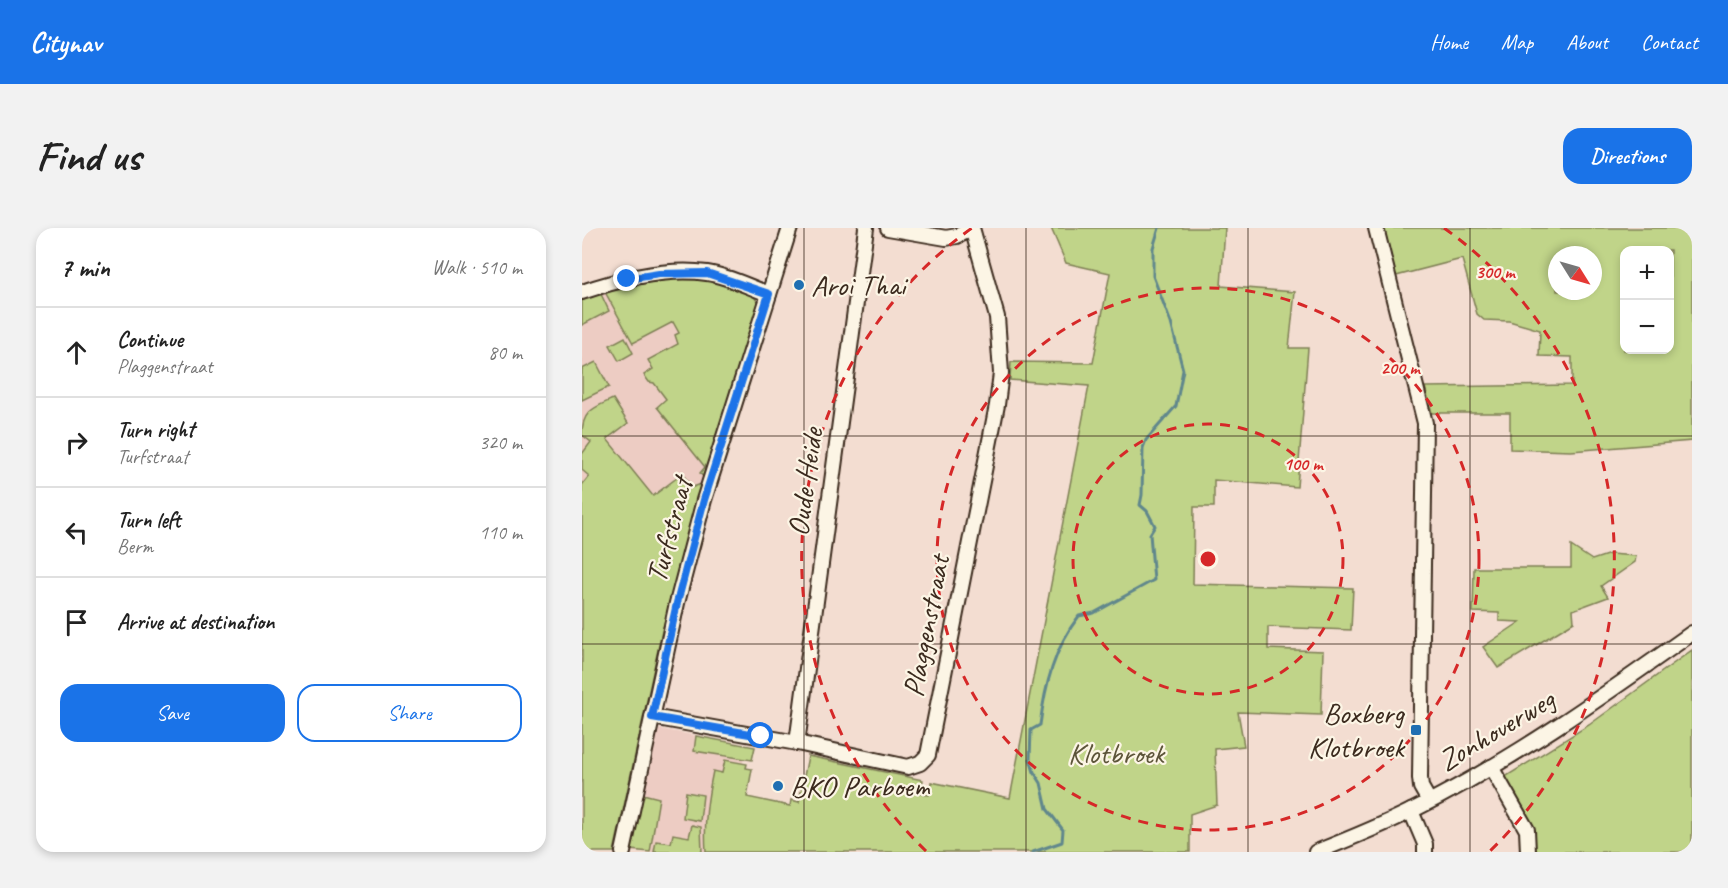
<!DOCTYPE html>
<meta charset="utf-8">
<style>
body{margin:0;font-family:Caveat,sans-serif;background:#f2f2f2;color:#222}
.controls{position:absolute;right:18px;top:18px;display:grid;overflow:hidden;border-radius:12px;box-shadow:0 3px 9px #0003}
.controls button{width:54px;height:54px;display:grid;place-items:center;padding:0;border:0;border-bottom:2px solid #e0e0e0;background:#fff;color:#222;font:30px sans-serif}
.compass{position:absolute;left:966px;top:18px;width:54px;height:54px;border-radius:50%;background:#fff;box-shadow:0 3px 9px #0003;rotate:127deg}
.stop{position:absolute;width:18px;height:18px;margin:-14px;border:4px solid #1a73e8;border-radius:50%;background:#fff}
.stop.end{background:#1a73e8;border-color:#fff;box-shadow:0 2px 6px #0008}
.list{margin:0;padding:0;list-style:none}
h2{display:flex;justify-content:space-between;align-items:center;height:78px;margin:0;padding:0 24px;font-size:26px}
h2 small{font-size:20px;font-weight:400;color:#767676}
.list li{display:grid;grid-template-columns:39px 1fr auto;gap:18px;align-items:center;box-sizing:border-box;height:90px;padding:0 24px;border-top:2px solid #e0e0e0}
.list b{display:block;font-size:22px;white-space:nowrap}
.list p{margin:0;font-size:20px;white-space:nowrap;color:#767676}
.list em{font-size:20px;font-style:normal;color:#767676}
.actions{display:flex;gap:12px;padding:18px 24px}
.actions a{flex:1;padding:14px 0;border:2px solid #1a73e8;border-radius:18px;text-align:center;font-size:21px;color:#1a73e8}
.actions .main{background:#1a73e8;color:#fff}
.icon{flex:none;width:33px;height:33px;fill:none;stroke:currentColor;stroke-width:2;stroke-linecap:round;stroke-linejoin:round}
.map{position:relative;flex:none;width:1110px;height:624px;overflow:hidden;border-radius:18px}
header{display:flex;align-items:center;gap:36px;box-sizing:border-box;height:84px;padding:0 30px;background:#1a73e8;color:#fff}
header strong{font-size:28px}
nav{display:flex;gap:33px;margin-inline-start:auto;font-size:21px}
.intro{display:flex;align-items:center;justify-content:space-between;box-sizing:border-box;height:144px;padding:0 36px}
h1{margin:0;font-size:42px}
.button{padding:15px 27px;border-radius:18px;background:#1a73e8;color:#fff;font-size:21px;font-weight:700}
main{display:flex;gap:36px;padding:0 36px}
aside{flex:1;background:#fff;border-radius:18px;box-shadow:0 3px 9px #0003}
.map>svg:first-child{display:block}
.built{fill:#edccc3}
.green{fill:#c0d489;stroke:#7e7f54;stroke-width:1.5;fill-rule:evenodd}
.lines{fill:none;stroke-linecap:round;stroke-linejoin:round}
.stream{stroke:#60878c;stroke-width:3}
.minor-casing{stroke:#3b2a1e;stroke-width:18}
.minor{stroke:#fcf5e5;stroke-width:14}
.route{stroke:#1a73e8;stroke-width:8}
.grid{fill:none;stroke:#3b2a1e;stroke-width:1.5;stroke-opacity:0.55}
.ring{fill:none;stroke:#d62828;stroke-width:3;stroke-dasharray:10 8}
.poi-dot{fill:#1f6fb2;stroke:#fcf5e5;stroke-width:2}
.labels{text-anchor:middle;stroke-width:4.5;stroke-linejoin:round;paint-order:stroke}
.poi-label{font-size:30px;fill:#3b2a1e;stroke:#fcf5e5;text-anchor:start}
.street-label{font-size:30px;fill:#3b2a1e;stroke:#fcf5e5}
.park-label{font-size:30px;fill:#5c5439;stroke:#fcf5e5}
.centre{fill:#d62828;stroke:#fcf5e5;stroke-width:3}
.ring-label{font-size:18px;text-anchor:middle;font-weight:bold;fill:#d62828;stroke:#fcf5e5;stroke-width:4.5;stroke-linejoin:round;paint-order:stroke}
</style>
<header>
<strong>Citynav</strong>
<nav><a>Home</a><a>Map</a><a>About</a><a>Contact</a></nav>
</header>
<div class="intro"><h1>Find us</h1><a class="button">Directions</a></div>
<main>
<aside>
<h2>7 min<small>Walk · 510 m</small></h2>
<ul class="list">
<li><svg class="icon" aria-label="ahead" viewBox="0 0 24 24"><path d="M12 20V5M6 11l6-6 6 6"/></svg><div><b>Continue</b><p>Plaggenstraat</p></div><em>80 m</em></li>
<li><svg class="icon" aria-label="right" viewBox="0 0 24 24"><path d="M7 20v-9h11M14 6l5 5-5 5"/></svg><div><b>Turn right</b><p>Turfstraat</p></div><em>320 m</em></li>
<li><svg class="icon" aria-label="left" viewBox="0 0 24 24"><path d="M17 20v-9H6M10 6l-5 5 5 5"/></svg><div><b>Turn left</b><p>Berm</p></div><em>110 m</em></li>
<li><svg class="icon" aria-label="arrive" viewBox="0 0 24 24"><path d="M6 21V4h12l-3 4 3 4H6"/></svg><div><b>Arrive at destination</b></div></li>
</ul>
<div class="actions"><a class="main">Save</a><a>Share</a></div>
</aside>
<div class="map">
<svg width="1110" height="624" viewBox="0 0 1110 624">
<rect width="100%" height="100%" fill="#f3ddd1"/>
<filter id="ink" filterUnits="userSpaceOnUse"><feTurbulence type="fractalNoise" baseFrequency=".0167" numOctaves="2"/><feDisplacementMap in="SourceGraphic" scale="12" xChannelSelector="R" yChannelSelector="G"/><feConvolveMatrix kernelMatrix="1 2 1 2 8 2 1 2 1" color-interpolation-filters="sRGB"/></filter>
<g filter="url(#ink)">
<g class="built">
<polygon points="74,53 147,173 117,268 0,281 0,69 18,64 19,66 23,63"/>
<polygon points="78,501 163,517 151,615 205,624 49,624 73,508"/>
</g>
<g class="green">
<path d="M469,0H643L639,58L713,64L707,120H726L715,259L632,252V279H612L611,356L771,360L769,402L686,399V421L741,423L739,487L656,484L662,518L633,521L635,577L608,586V624H124C122,595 125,572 131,543L140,545L143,532L165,536L164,540L170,541L165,569L208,578L209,572L217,574L226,528L341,552L338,566L347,567L349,554L428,570L507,158L428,152L429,134L511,135L528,45L484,35Z"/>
<path d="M802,0H1110V213L989,223L928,221V185H850L843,159L990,157V129L957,128L958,102L927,93L902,92L895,86L880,31L814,48ZM1042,22H1088V122H1042ZM975,27H1011V63H975Z"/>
<path d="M110,50C129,52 174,57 177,79L122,250L118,245L123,239L75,179L84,171L72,155L67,154L62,147L71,141L66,132L96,116L93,107L97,105L91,94L51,115L22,62L74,52Z"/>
<polygon points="18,64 27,83 0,97 0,69"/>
<polygon points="43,109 51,125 37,133 28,117"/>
<polygon points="14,134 27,159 0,172 0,141"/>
<path d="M31,171L46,195L25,211L71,268L100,246L111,259L122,255L113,278L80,403L32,624H0V257L7,248L0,242V226L9,214L0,207C0,183 11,180 31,171Z"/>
<polygon points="989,318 1010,332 1028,326 1054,328 1053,334 1019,358 1026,369 991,382 992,394 916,440 901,419 938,394 917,393 917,385 891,384 892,340 989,340"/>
<polygon points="1110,422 1110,624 951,624 951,597 923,549 1007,497"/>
<polygon points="114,508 173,519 170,532 112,523"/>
<polygon points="104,564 121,567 118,593 101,590"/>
<polygon points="61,566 77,570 68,624 49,622"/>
<polygon points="110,597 119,599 120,624 72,624 74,613 89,615 91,606 107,609"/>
</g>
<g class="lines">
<path class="stream" d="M451,624L480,614L481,602L465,581L459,555L452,544L448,531L449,502L458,497C463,458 472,420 497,388L512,385L572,352L568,306L573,298L565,283L558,277L560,267L561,220L564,212L594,178L601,142L589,95L571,48V20L577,0"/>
<g class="minor-casing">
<g id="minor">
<polyline points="306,0 364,10 375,8 390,1"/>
<polyline points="794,0 843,195 838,550 839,559 847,573"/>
<path d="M0,64C38,51 84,39 125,45C146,48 167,59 187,66"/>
<polyline points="70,489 215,515 326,539 338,535 346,527 415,177 419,145 415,89 390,0"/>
<polyline points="215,515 284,0"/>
<polyline points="909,539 945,602 946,624"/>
<polyline points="829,583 843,616 843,624"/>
<polyline points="41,624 95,375 122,272 208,0"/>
<path d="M734,624C767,611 799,598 831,582C930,533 1020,469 1110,405"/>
</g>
</g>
<use href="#minor" class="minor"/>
</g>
</g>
<g class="lines" filter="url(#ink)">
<polyline class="route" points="45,51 77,46 125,45 187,66 122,272 95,375 70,489 179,508"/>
</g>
<path class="grid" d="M222,0V624M444,0V624M666,0V624M888,0V624M0,208H1110M0,416H1110"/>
<g class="ring">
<circle cx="626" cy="331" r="135"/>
<circle cx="626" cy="331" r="271"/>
<path d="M344 623A406 406 0 0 1 390 0M862 0A406 406 0 0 1 908 623"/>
</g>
<g class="poi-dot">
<circle cx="217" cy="57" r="6"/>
<rect x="828" y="496" width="12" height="12" rx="3"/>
<circle cx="196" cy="558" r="6"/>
</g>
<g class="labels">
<g class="poi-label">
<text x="229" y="67">Aroi Thai</text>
<text x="822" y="495" text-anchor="end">Boxberg<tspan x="822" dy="34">Klotbroek</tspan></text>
<text x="208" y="568">BKO Parboem</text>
</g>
<g class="street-label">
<text transform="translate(223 254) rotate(-82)" y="10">Oude Heide</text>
<text transform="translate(87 302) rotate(-75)" y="10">Turfstraat</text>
<text transform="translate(344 398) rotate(-79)" y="10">Plaggenstraat</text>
<text transform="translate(914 502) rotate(-31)" y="10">Zonhoverweg</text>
</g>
<g class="park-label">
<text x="534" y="535">Klotbroek</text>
</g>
</g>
<circle cx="626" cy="331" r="9" class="centre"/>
<g class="ring-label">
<text x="913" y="50">300 m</text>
<text x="818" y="146">200 m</text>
<text x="721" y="242">100 m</text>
</g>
</svg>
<div class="controls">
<button>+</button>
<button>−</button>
</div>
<svg class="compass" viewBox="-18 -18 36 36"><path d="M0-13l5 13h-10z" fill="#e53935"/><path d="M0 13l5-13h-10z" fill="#767676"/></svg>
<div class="stop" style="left:179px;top:508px"></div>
<div class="stop end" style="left:45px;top:51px"></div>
</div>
</main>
